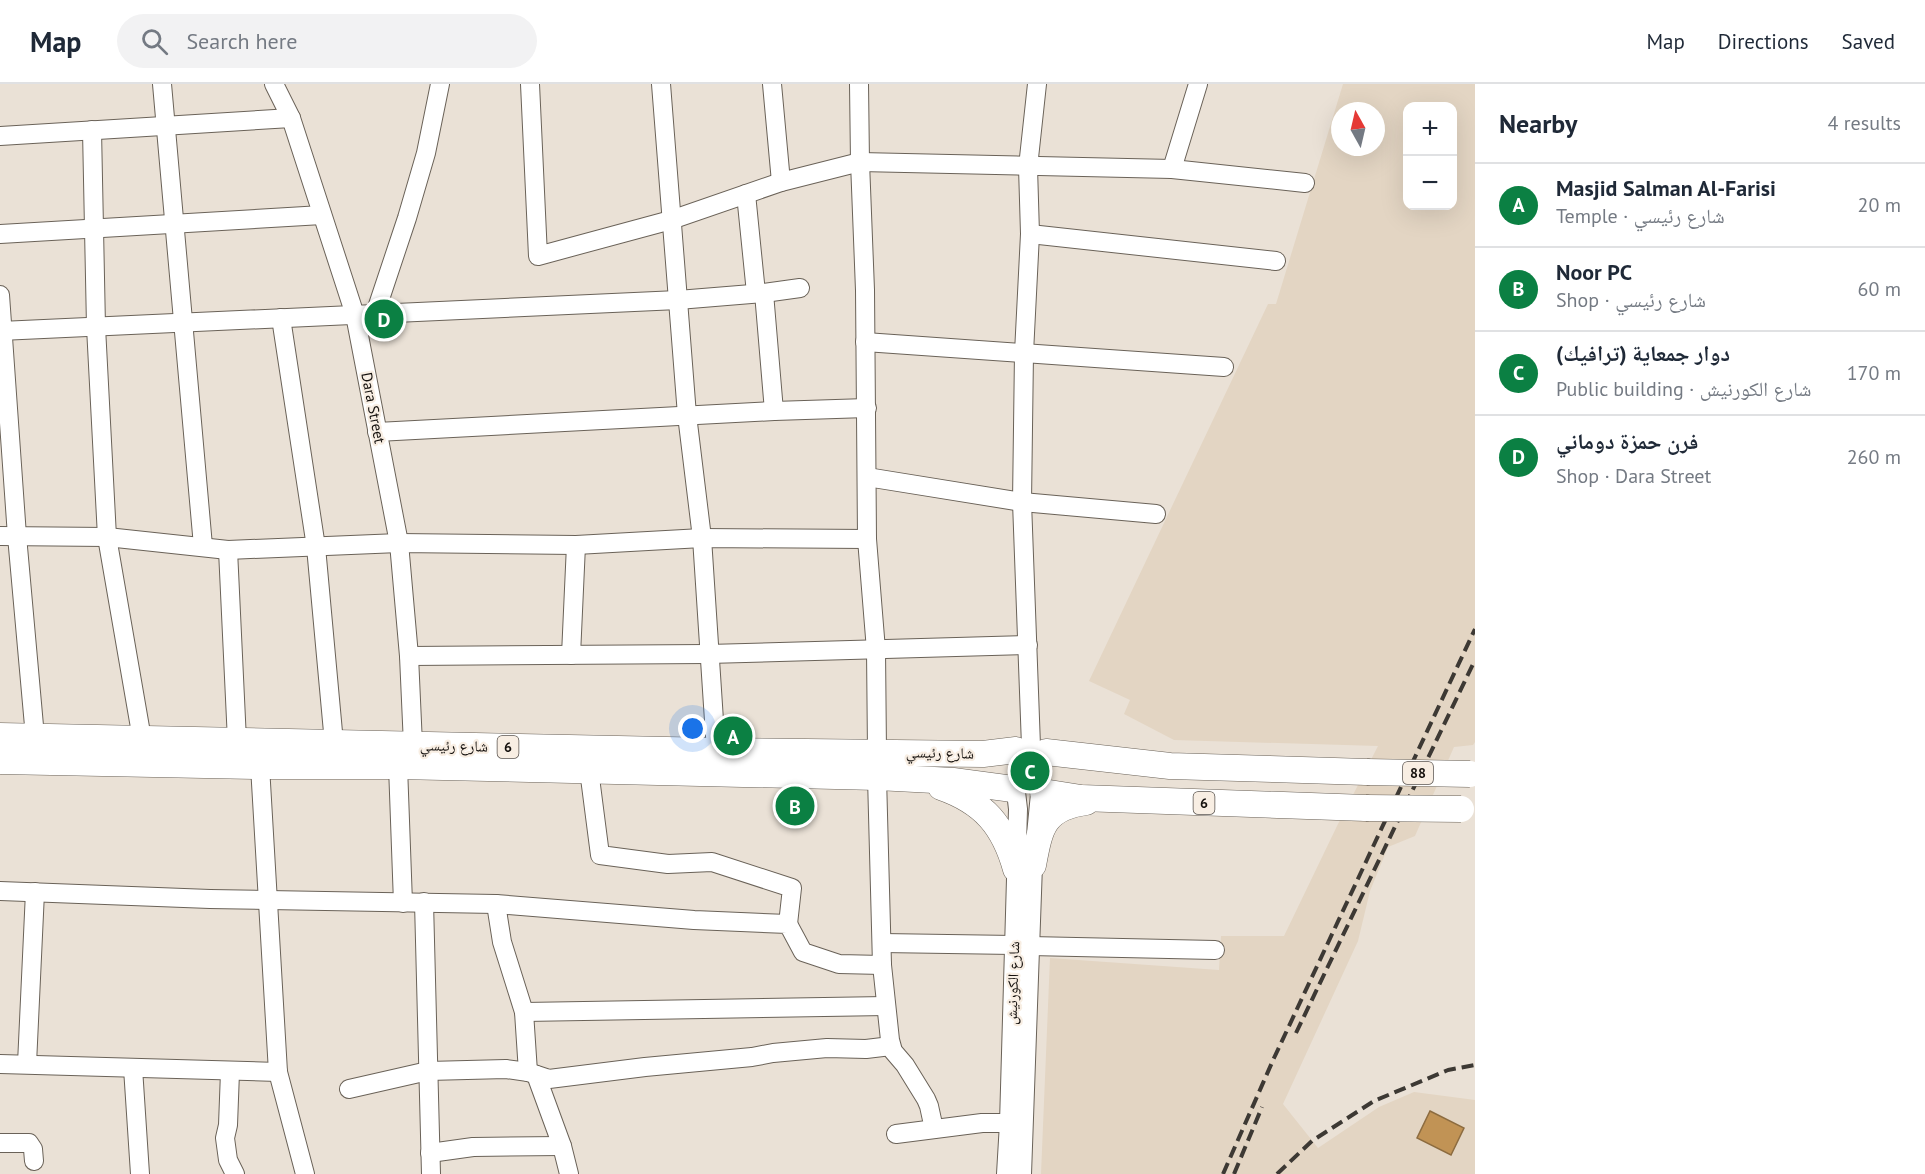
<!DOCTYPE html>
<meta charset="utf-8">
<style>
body{margin:0;font-family:"PT Sans","Noto Naskh Arabic",sans-serif;background:#f2f2f3;color:#1f2937}
.controls{position:absolute;right:18px;top:18px;display:grid;overflow:hidden;border-radius:12px;box-shadow:0 6px 24px #0002}
.controls button{width:54px;height:54px;display:grid;place-items:center;padding:0;border:0;border-bottom:2px solid #e0e1e3;background:#fff;color:#1f2937;font:30px sans-serif}
.compass{position:absolute;left:1331px;top:18px;width:54px;height:54px;border-radius:50%;background:#fff;box-shadow:0 6px 24px #0002;rotate:352deg}
.you{position:absolute;left:693px;top:645px;width:21px;height:21px;margin:-15px;border:4px solid #fff;border-radius:50%;background:#1a73e8;box-shadow:0 0 0 9px #1a73e833}
.badge{display:grid;place-items:center;width:39px;height:39px;border-radius:50%;background:#0b8043;color:#fff;font-size:20px;font-weight:700}
.pin{position:absolute;translate:-50% -50%;border:3px solid #fff;box-shadow:0 2px 6px #0006}
.list{margin:0;padding:0;list-style:none}
h2{display:flex;justify-content:space-between;align-items:center;height:78px;margin:0;padding:0 24px;font-size:26px}
h2 small{font-size:20px;font-weight:400;color:#747a83}
.list li{display:grid;grid-template-columns:39px 1fr auto;gap:18px;align-items:center;box-sizing:border-box;height:84px;padding:0 24px;border-top:2px solid #e0e1e3}
.list b{display:block;font-size:22px;white-space:nowrap}
.list p{margin:0;font-size:20px;white-space:nowrap;color:#747a83}
.list em{font-size:20px;font-style:normal;color:#747a83}
.icon{flex:none;width:33px;height:33px;fill:none;stroke:currentColor;stroke-width:2;stroke-linecap:round;stroke-linejoin:round}
.map{position:relative;flex:none;width:1475px;height:1090px;overflow:hidden}
header{display:flex;align-items:center;gap:36px;box-sizing:border-box;height:84px;padding:0 30px;background:#fff;border-bottom:2px solid #e0e1e3}
header strong{font-size:28px}
nav{display:flex;gap:33px;margin-inline-start:auto;font-size:21px}
.search{width:420px;height:54px;background:#f2f2f3;display:flex;align-items:center;gap:15px;box-sizing:border-box;padding:0 21px;border-radius:33px;color:#747a83;font-size:22px}
main{display:flex}
aside{flex:1;background:#fff}
.map>svg:first-child{display:block}
.built{fill:#e3d5c3;fill-rule:evenodd}
.water{fill:#c19355;stroke:#8d6c40;stroke-width:1.5}
.lines{fill:none;stroke-linecap:round;stroke-linejoin:round}
.minor-casing{stroke:#6a6258;stroke-width:20}
.highway-casing{stroke:#6a6258;stroke-width:27}
.minor{stroke:#fff;stroke-width:18}
.highway{stroke:#fff;stroke-width:26}
.rail{stroke:#3d3934;stroke-width:4;stroke-dasharray:12 6;stroke-linecap:butt}
.highway-bridge-casing{stroke:#6a6258;stroke-width:27;stroke-linecap:butt}
.highway-bridge{stroke:#fff;stroke-width:26}
.labels{text-anchor:middle;stroke-width:4.5;stroke-linejoin:round;paint-order:stroke}
.shield{fill:#f8eee3;stroke:#59534e;stroke-width:1.5}
.shield-label{font-size:14px;font-weight:bold;fill:#15110e}
.street-label{font-size:15px;fill:#15110e;stroke:#f8eee3}
</style>
<header>
<strong>Map</strong>
<div class="search"><svg class="icon" aria-label="search" viewBox="0 0 24 24"><circle cx="10" cy="10" r="6"/><path d="M15 15l6 6"/></svg>Search here</div>
<nav><a>Map</a><a>Directions</a><a>Saved</a></nav>
</header>
<main>
<div class="map">
<svg width="1475" height="1090" viewBox="0 0 1475 1090">
<rect width="100%" height="100%" fill="#eae1d6"/>
<path class="built" d="M1343,0H1475V658L1473,661L1454,663L1415,752L1388,763L1370,807L1358,857L1283,1020L1318,1064L1379,1023L1414,1008L1475,1016V1090H1041L1050,874L1219,886L1221,852H1284L1337,742L1378,662L1174,656L1124,630L1130,616L1089,597L1268,220H1276ZM1408,22H1452V122H1408ZM1340,27H1376V63H1340Z"/>
<polygon class="water" points="1430,1027 1464,1044 1451,1071 1417,1054"/>
<g class="lines">
<g class="minor-casing">
<g id="minor">
<polyline points="162,0 203,462"/>
<polyline points="274,0 291,34 355,231 399,459 409,572 413,661"/>
<polyline points="530,0 538,172 671,136 781,98 860,78 1172,85 1305,99"/>
<polyline points="661,0 687,331 702,454 716,667"/>
<polyline points="772,0 781,98"/>
<polyline points="859,0 860,78 865,206 867,455 876,566 877,668"/>
<polyline points="92,46 96,243 107,453 142,655"/>
<polyline points="0,52 291,34"/>
<polyline points="1172,85 1198,0"/>
<polyline points="746,110 756,209"/>
<polyline points="0,150 322,131"/>
<polyline points="1030,150 1276,177"/>
<polyline points="764,209 774,327"/>
<polyline points="0,211 17,452 35,653"/>
<polyline points="375,230 407,134 426,69 440,0"/>
<polyline points="281,234 316,463 334,659"/>
<polyline points="0,247 678,216 764,209 800,204"/>
<polyline points="865,258 1224,283"/>
<polyline points="377,348 774,327 867,324"/>
<polyline points="867,393 1022,418 1156,430"/>
<polyline points="0,452 107,453 228,466 399,459 576,461 702,454 867,455"/>
<polyline points="228,466 237,657"/>
<polyline points="571,571 576,461"/>
<polyline points="409,572 708,570 1028,561"/>
<polyline points="1031,662 1022,418 1024,269 1030,150 1028,83 1037,0"/>
<polyline points="260,682 278,988 305,1090"/>
<polyline points="398,682 403,819"/>
<polyline points="589,686 600,771 668,780 712,778 792,804 788,840"/>
<polyline points="877,693 882,881 890,956 893,967 905,981 926,1015 929,1022 934,1045"/>
<polyline points="0,807 210,815 496,820 694,836 788,840 803,868 839,880 882,881"/>
<polyline points="424,818 431,1090"/>
<polyline points="496,820 502,858 524,928 528,988"/>
<polyline points="882,859 1014,861"/>
<polyline points="1030,862 1215,866"/>
<polyline points="524,928 886,922"/>
<polyline points="0,980 278,988"/>
<polyline points="27,980 35,808"/>
<polyline points="133,984 140,1090"/>
<polyline points="230,988 228,1041 225,1054 228,1076 235,1090"/>
<polyline points="536,991 562,1062 569,1090"/>
<polyline points="349,1005 428,987 506,985 528,988 549,995 645,983 752,973 773,969 827,964 866,965 891,962"/>
<polyline points="896,1050 982,1039 1009,1039"/>
<polyline points="0,1059 29,1059 33,1065 34,1077"/>
<polyline points="430,1069 473,1063 562,1062"/>
<polyline points="1006,1090 1009,1039 1018,725 1016,708"/>
<polyline points="1022,1090 1033,781 1040,710"/>
</g>
</g>
<g class="highway-casing">
<g id="highway">
<polyline points="0,652 716,667 983,670 1016,666"/>
<polyline points="1046,668 1170,682 1367,688"/>
<polyline points="0,677 255,682 398,682 877,693 953,697 1013,705"/>
<path d="M941,703C984,718 1004,742 1016,785"/>
<polyline points="1043,708 1081,714 1366,724"/>
<path d="M1033,781C1040,744 1043,724 1086,718"/>
</g>
</g>
<use href="#minor" class="minor"/>
<use href="#highway" class="highway"/>
<g class="rail">
<polyline points="1296,949 1475,576"/>
<polyline points="1223,1090 1274,974 1475,545"/>
<polyline points="1234,1090 1262,1023"/>
<polyline points="1277,1090 1312,1057 1374,1017 1448,986 1475,981"/>
</g>
<g class="highway-bridge-casing">
<g id="highway-bridge">
<polyline points="1367,688 1470,690"/>
<polyline points="1366,724 1461,725"/>
</g>
</g>
<use href="#highway-bridge" class="highway-bridge"/>
</g>
<g class="labels">
<g class="shield">
<rect x="497.5" y="652" width="21" height="22" rx="4.5"/>
<rect x="1403" y="678" width="30" height="22" rx="4.5"/>
<rect x="1193.5" y="708" width="21" height="22" rx="4.5"/>
</g>
<g class="shield-label">
<text x="508" y="668">6</text>
<text x="1418" y="694">88</text>
<text x="1204" y="724">6</text>
</g>
<g class="street-label">
<text transform="translate(373 324) rotate(79)" y="5">Dara Street</text>
<text transform="translate(454 662) rotate(1)" y="5">شارع رئيسي</text>
<text transform="translate(940 669) rotate(1)" y="5">شارع رئيسي</text>
<text transform="translate(1013 899) rotate(-88)" y="5">شارع الكورنيش</text>
</g>
</g>
</svg>
<div class="controls">
<button>+</button>
<button>−</button>
</div>
<svg class="compass" viewBox="-18 -18 36 36"><path d="M0-13l5 13h-10z" fill="#e53935"/><path d="M0 13l5-13h-10z" fill="#747a83"/></svg>
<div class="you"></div>
<div class="pin badge" style="left:733px;top:652px">A</div>
<div class="pin badge" style="left:795px;top:722px">B</div>
<div class="pin badge" style="left:1030px;top:687px">C</div>
<div class="pin badge" style="left:384px;top:235px">D</div>
</div>
<aside>
<h2>Nearby<small>4 results</small></h2>
<ul class="list">
<li><span class="badge">A</span><div><b>Masjid Salman Al-Farisi</b><p>Temple · شارع رئيسي</p></div><em>20 m</em></li>
<li><span class="badge">B</span><div><b>Noor PC</b><p>Shop · شارع رئيسي</p></div><em>60 m</em></li>
<li><span class="badge">C</span><div><b>دوار جمعاية (ترافيك)</b><p>Public building · شارع الكورنيش</p></div><em>170 m</em></li>
<li><span class="badge">D</span><div><b>فرن حمزة دوماني</b><p>Shop · Dara Street</p></div><em>260 m</em></li>
</ul>
</aside>
</main>
